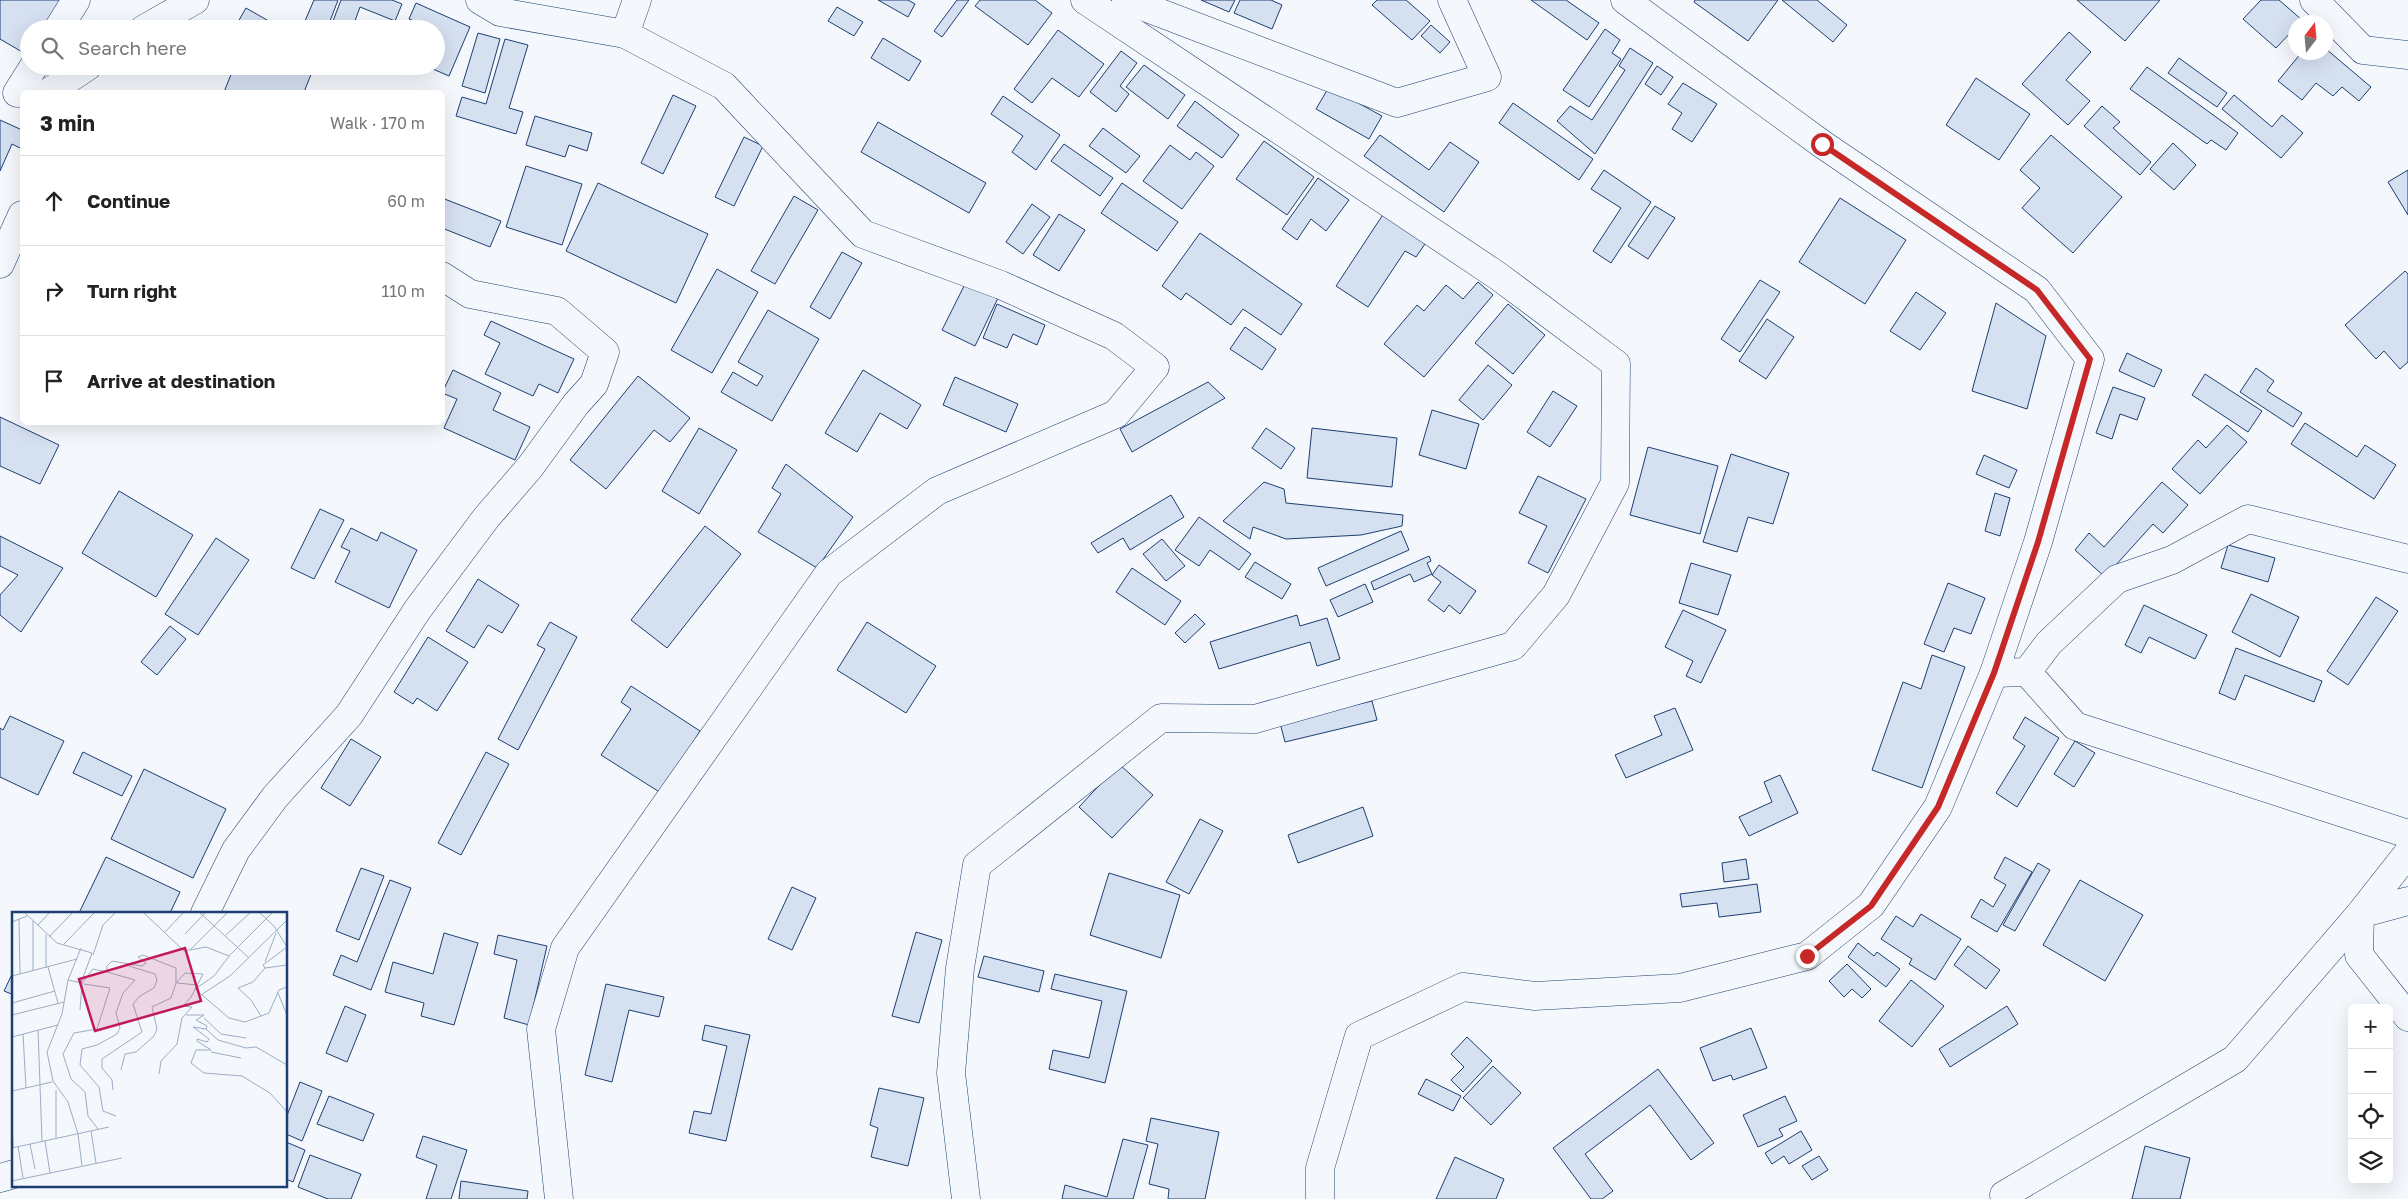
<!DOCTYPE html>
<meta charset="utf-8">
<style>
body{margin:0;font-family:"Golos Text",sans-serif;background:#f2f2f2;color:#222}
.controls{position:absolute;right:15px;bottom:15px;display:grid;overflow:hidden;border-radius:8px;box-shadow:0 5px 20px #0002}
.controls button{width:45px;height:45px;display:grid;place-items:center;padding:0;border:0;border-bottom:1px solid #e0e0e0;background:#fff;color:#222;font:25px sans-serif}
.compass{position:absolute;left:2288px;top:15px;width:45px;height:45px;border-radius:50%;background:#fff;box-shadow:0 5px 20px #0002;rotate:16deg}
.stop{position:absolute;width:15px;height:15px;margin:-11px;border:4px solid #c62828;border-radius:50%;background:#fff}
.stop.end{background:#c62828;border-color:#fff;box-shadow:0 1px 5px #0008}
.list{margin:0;padding:0;list-style:none}
h2{display:flex;justify-content:space-between;align-items:center;height:65px;margin:0;padding:0 20px;font-size:21px}
h2 small{font-size:16px;font-weight:400;color:#767676}
.list li{display:grid;grid-template-columns:32px 1fr auto;gap:15px;align-items:center;box-sizing:border-box;height:90px;padding:0 20px;border-top:1px solid #e0e0e0}
.list b{display:block;font-size:19px;white-space:nowrap}
.list em{font-size:16px;font-style:normal;color:#767676}
.icon{flex:none;width:28px;height:28px;fill:none;stroke:currentColor;stroke-width:2;stroke-linecap:round;stroke-linejoin:round}
.map{position:relative;flex:none;width:2408px;height:1199px;overflow:hidden}
.search{position:absolute;background:#fff;box-shadow:0 5px 20px #0002;left:20px;top:20px;width:425px;height:55px;display:flex;align-items:center;gap:12px;box-sizing:border-box;padding:0 18px;border-radius:28px;color:#767676;font-size:19px}
.panel{position:absolute;background:#fff;box-shadow:0 5px 20px #0002;left:20px;top:90px;width:425px;height:335px;border-radius:8px}
.map>svg:first-child{display:block}
.building{fill:#d5e0f0;stroke:#1d3f73}
.lines{fill:none;stroke-linecap:round;stroke-linejoin:round}
.minor-casing{stroke:#1d3f73;stroke-width:29}
.minor{stroke:#f4f7fb;stroke-width:28}
.route{stroke:#c62828;stroke-width:6}
.inset-road{fill:none;stroke:#9eadc5;stroke-width:1}
.view{fill:#c2185b;fill-opacity:0.15;stroke:#c2185b;stroke-width:2.5}
.inset-edge{fill:none;stroke:#1d3f73;stroke-width:2.5}
</style>
<div class="map">
<svg width="2408" height="1199" viewBox="0 0 2408 1199">
<rect width="100%" height="100%" fill="#f4f7fb"/>
<g class="building">
<polygon points="0,0 65,0 48,29 29,29 29,56 0,39"/>
<polygon points="314,0 338,0 327,29 285,29 287,23 302,28"/>
<polygon points="341,0 392,0 402,4 395,21 360,7 352,29 330,29"/>
<polygon points="878,0 908,0 915,4 908,17"/>
<polygon points="957,0 969,0 942,37 934,31"/>
<polygon points="980,0 1035,0 1052,13 1028,45 975,6"/>
<polygon points="1201,0 1235,0 1229,12"/>
<polygon points="1240,0 1271,0 1282,5 1272,29 1234,13"/>
<polygon points="1377,0 1406,0 1430,21 1412,40 1372,5"/>
<polygon points="1531,0 1566,0 1599,23 1587,40"/>
<polygon points="1695,0 1778,0 1748,41 1694,2"/>
<polygon points="1782,0 1817,0 1847,25 1833,42"/>
<polygon points="2077,0 2160,0 2125,41"/>
<polygon points="2261,0 2279,0 2302,20 2296,22 2296,27 2276,48 2243,19"/>
<polygon points="416,3 470,27 449,76 426,66 436,66 436,29 424,29 426,26 409,19"/>
<polygon points="837,7 863,22 854,36 828,21"/>
<polygon points="246,8 274,24 271,29 239,29 235,27"/>
<polygon points="1431,25 1450,42 1440,53 1421,36"/>
<polygon points="1605,29 1620,40 1612,53 1621,59 1589,107 1563,90"/>
<polygon points="1058,30 1104,64 1079,97 1052,78 1032,103 1014,89"/>
<polygon points="2069,32 2091,52 2066,80 2090,101 2068,125 2022,84"/>
<polygon points="478,33 500,39 485,93 462,86"/>
<polygon points="883,38 921,61 909,81 871,58"/>
<polygon points="505,39 528,45 509,108 523,112 516,134 456,116 462,97 486,104"/>
<polygon points="1630,48 1653,63 1595,154 1557,121 1570,106 1592,120 1625,70 1619,66"/>
<polygon points="2326,49 2371,87 2359,101 2342,87 2333,96 2316,83 2302,100 2278,81 2302,52 2326,52"/>
<polygon points="1121,51 1137,63 1120,86 1129,94 1116,112 1090,92"/>
<polygon points="2179,58 2227,93 2217,107 2168,73"/>
<polygon points="1144,65 1185,95 1168,119 1126,87"/>
<polygon points="222,66 313,66 314,67 304,92 224,92 232,72 221,68"/>
<polygon points="1657,66 1673,77 1661,95 1645,84"/>
<polygon points="2147,67 2238,133 2226,150 2211,140 2207,144 2130,89"/>
<polygon points="1976,78 2030,114 1999,160 1946,125"/>
<polygon points="1683,83 1717,104 1692,142 1672,129 1682,113 1668,104"/>
<polygon points="1329,87 1382,116 1369,139 1316,109"/>
<polygon points="673,95 696,106 663,174 641,163"/>
<polygon points="2234,95 2272,127 2282,115 2303,133 2281,158 2222,109"/>
<polygon points="1003,96 1060,135 1036,170 1012,152 1023,136 991,114"/>
<polygon points="1195,101 1239,135 1222,158 1177,126"/>
<polygon points="1513,103 1593,159 1579,180 1499,123"/>
<polygon points="2102,106 2120,122 2113,128 2151,162 2140,175 2084,126"/>
<polygon points="535,116 592,133 587,151 569,145 565,157 526,145"/>
<polygon points="0,120 22,130 22,149 12,144 0,171"/>
<polygon points="878,122 986,183 969,213 861,152"/>
<polygon points="1103,128 1140,156 1126,173 1089,146"/>
<polygon points="1380,135 1429,170 1450,142 1479,162 1444,212 1364,156"/>
<polygon points="2051,135 2122,197 2073,253 2022,208 2040,188 2020,170"/>
<polygon points="744,137 763,146 734,206 715,197"/>
<polygon points="1264,141 1314,177 1287,215 1236,179"/>
<polygon points="2173,143 2196,165 2174,190 2150,169"/>
<polygon points="1064,144 1113,178 1100,196 1051,161"/>
<polygon points="1170,145 1190,160 1196,152 1214,166 1182,209 1143,181"/>
<polygon points="526,166 582,184 562,245 506,227"/>
<polygon points="1604,170 1651,202 1611,263 1593,251 1621,208 1591,189"/>
<polygon points="2408,170 2408,215 2388,182"/>
<polygon points="1318,178 1349,200 1326,231 1311,219 1297,240 1282,229"/>
<polygon points="598,183 708,234 676,303 566,251"/>
<polygon points="1122,183 1178,222 1157,251 1101,213"/>
<polygon points="794,196 818,210 775,284 751,271"/>
<polygon points="442,198 501,221 490,247 442,228"/>
<polygon points="1840,198 1906,240 1865,304 1799,262"/>
<polygon points="1032,204 1050,217 1023,254 1006,242"/>
<polygon points="1655,206 1675,218 1648,259 1628,246"/>
<polygon points="1384,213 1427,241 1416,257 1405,251 1368,307 1336,286"/>
<polygon points="1059,214 1085,230 1059,271 1033,255"/>
<polygon points="1200,233 1302,304 1281,335 1243,309 1231,325 1186,293 1181,300 1162,286"/>
<polygon points="842,252 862,263 830,319 810,307"/>
<polygon points="717,269 758,292 712,373 671,350"/>
<polygon points="2405,271 2408,274 2408,362 2400,369 2384,351 2376,359 2345,325"/>
<polygon points="967,280 999,296 975,346 942,330"/>
<polygon points="1760,280 1780,292 1740,352 1721,339"/>
<polygon points="1478,282 1493,295 1424,377 1384,344 1417,305 1424,311 1446,285 1463,299"/>
<polygon points="1916,292 1946,313 1920,350 1890,331"/>
<polygon points="1996,303 2046,336 2027,409 1972,391"/>
<polygon points="997,304 1045,325 1037,345 1013,334 1007,348 983,338"/>
<polygon points="1508,304 1545,335 1513,374 1475,343"/>
<polygon points="768,310 819,339 772,421 721,392 733,372 757,386 763,376 738,362"/>
<polygon points="1767,319 1794,337 1766,379 1739,361"/>
<polygon points="491,321 574,359 558,393 539,384 533,396 485,374 500,343 484,335"/>
<polygon points="1245,327 1276,349 1262,370 1230,349"/>
<polygon points="2127,353 2162,370 2154,387 2119,371"/>
<polygon points="1488,365 1512,385 1483,420 1459,400"/>
<polygon points="2256,368 2274,381 2267,391 2302,413 2293,427 2240,392"/>
<polygon points="453,370 501,393 493,410 530,427 515,460 444,428 457,399 442,393"/>
<polygon points="863,370 921,405 907,429 880,413 857,452 825,433"/>
<polygon points="2205,374 2262,411 2248,432 2192,395"/>
<polygon points="638,376 690,418 670,442 654,430 606,489 570,460"/>
<polygon points="955,377 1018,404 1006,432 943,405"/>
<polygon points="1208,382 1225,398 1132,452 1120,429"/>
<polygon points="2113,387 2145,398 2137,420 2120,414 2112,439 2096,433"/>
<polygon points="1553,391 1577,406 1550,447 1527,432"/>
<polygon points="1432,410 1479,424 1466,469 1419,455"/>
<polygon points="0,417 59,445 40,484 0,466"/>
<polygon points="2305,423 2357,457 2365,445 2396,465 2374,499 2291,444"/>
<polygon points="2227,425 2247,442 2200,494 2172,469 2198,440 2206,448"/>
<polygon points="699,428 737,450 699,514 662,491"/>
<polygon points="1266,428 1295,448 1281,469 1252,448"/>
<polygon points="1312,428 1397,438 1392,487 1307,478"/>
<polygon points="1648,447 1718,466 1700,534 1630,515"/>
<polygon points="1731,454 1789,473 1773,524 1748,517 1737,552 1703,542"/>
<polygon points="1984,455 2017,470 2009,488 1976,474"/>
<polygon points="786,464 853,517 817,568 758,532 781,494 772,488"/>
<polygon points="1538,476 1586,499 1548,573 1528,563 1547,526 1519,513"/>
<polygon points="1264,482 1284,489 1286,503 1403,515 1402,526 1361,535 1286,539 1253,527 1250,539 1223,521"/>
<polygon points="2162,482 2188,505 2163,533 2153,524 2105,577 2075,550 2089,533 2104,547"/>
<polygon points="119,491 193,535 156,597 82,553"/>
<polygon points="1995,493 2010,498 2000,536 1985,531"/>
<polygon points="1171,495 1184,517 1130,550 1123,538 1098,553 1091,543"/>
<polygon points="320,509 344,520 314,579 291,568"/>
<polygon points="1199,517 1251,554 1239,570 1210,550 1199,566 1175,550"/>
<polygon points="705,526 741,554 667,648 631,620"/>
<polygon points="351,528 377,541 381,532 417,550 389,608 335,582 350,551 341,547"/>
<polygon points="1401,531 1409,550 1326,586 1318,568"/>
<polygon points="0,536 63,568 21,632 0,615 0,595 18,575 0,566"/>
<polygon points="216,538 249,560 198,635 165,614"/>
<polygon points="1162,539 1185,566 1166,581 1143,554"/>
<polygon points="2228,545 2275,558 2268,582 2221,568"/>
<polygon points="1429,556 1431,561 1427,563 1432,574 1414,582 1410,574 1374,590 1371,582"/>
<polygon points="1255,562 1291,584 1282,599 1245,577"/>
<polygon points="1691,563 1731,575 1718,615 1679,603"/>
<polygon points="1439,565 1476,591 1460,614 1449,605 1444,612 1428,600 1441,582 1432,575"/>
<polygon points="1132,568 1181,601 1165,625 1116,592"/>
<polygon points="478,579 519,605 502,633 488,625 474,648 446,631"/>
<polygon points="1948,583 1985,598 1971,634 1954,628 1944,652 1924,644"/>
<polygon points="1365,584 1373,602 1338,617 1330,600"/>
<polygon points="2251,594 2299,617 2280,657 2232,632"/>
<polygon points="2376,597 2398,611 2348,685 2327,671"/>
<polygon points="2144,605 2207,635 2195,659 2149,637 2141,653 2125,645"/>
<polygon points="1683,610 1726,630 1701,683 1686,676 1693,661 1665,647"/>
<polygon points="1195,614 1205,624 1185,643 1175,633"/>
<polygon points="1297,615 1300,626 1327,618 1340,659 1317,666 1310,642 1219,669 1210,642"/>
<polygon points="550,622 577,637 518,750 498,739 545,649 537,645"/>
<polygon points="867,622 936,666 906,713 837,670"/>
<polygon points="170,626 186,639 157,675 141,662"/>
<polygon points="428,637 468,662 437,711 417,698 413,704 394,692"/>
<polygon points="2236,648 2322,681 2314,702 2245,675 2235,700 2219,693"/>
<polygon points="1932,655 1965,667 1922,788 1872,770 1903,682 1921,689"/>
<polygon points="631,686 700,731 661,793 601,755 631,709 621,702"/>
<polygon points="1372,701 1377,720 1285,742 1280,723"/>
<polygon points="1675,708 1693,750 1626,778 1615,755 1662,735 1654,716"/>
<polygon points="10,716 64,741 38,795 0,777 0,728 3,730"/>
<polygon points="2025,717 2059,738 2017,807 1996,793 2025,746 2013,738"/>
<polygon points="351,739 381,757 350,806 321,788"/>
<polygon points="2075,741 2095,753 2074,787 2054,774"/>
<polygon points="83,752 132,776 122,796 73,773"/>
<polygon points="486,752 509,764 461,855 438,843"/>
<polygon points="1119,764 1153,795 1112,838 1079,807"/>
<polygon points="144,769 226,809 193,878 111,839"/>
<polygon points="1780,775 1798,813 1749,836 1739,817 1772,802 1764,782"/>
<polygon points="1363,807 1373,836 1298,863 1288,835"/>
<polygon points="1200,819 1223,831 1189,894 1166,882"/>
<polygon points="106,857 180,892 170,913 79,913"/>
<polygon points="2005,857 2032,872 1997,932 1971,917 1981,899 1993,907 2006,885 1994,878"/>
<polygon points="1746,859 1749,879 1724,882 1722,863"/>
<polygon points="2038,863 2050,870 2015,931 2003,925"/>
<polygon points="361,868 384,876 359,940 336,931"/>
<polygon points="1109,873 1180,895 1161,958 1090,935"/>
<polygon points="390,880 411,888 371,990 333,975 341,955 357,962"/>
<polygon points="2080,880 2143,915 2105,981 2043,945"/>
<polygon points="1757,884 1761,912 1719,917 1717,903 1682,907 1680,894"/>
<polygon points="792,887 816,898 792,950 768,939"/>
<polygon points="1921,914 1961,939 1935,980 1909,964 1912,959 1881,939 1896,916 1913,927"/>
<polygon points="916,932 942,940 919,1023 892,1016"/>
<polygon points="444,933 478,943 454,1025 421,1016 424,1003 385,992 393,962 433,974"/>
<polygon points="498,935 547,946 529,1025 504,1018 517,960 494,954"/>
<polygon points="1858,943 1874,956 1877,952 1900,969 1886,987 1848,957"/>
<polygon points="1968,946 2000,970 1986,989 1954,965"/>
<polygon points="984,956 1044,971 1039,992 978,977"/>
<polygon points="1847,964 1871,989 1862,998 1852,989 1844,997 1829,981"/>
<polygon points="14,970 14,995 4,991"/>
<polygon points="1055,974 1127,991 1105,1083 1049,1069 1053,1050 1089,1058 1102,1001 1051,989"/>
<polygon points="1911,980 1944,1006 1912,1047 1879,1021"/>
<polygon points="606,984 664,997 659,1017 629,1010 612,1082 585,1075"/>
<polygon points="345,1006 366,1015 347,1062 326,1053"/>
<polygon points="2007,1006 2018,1024 1950,1067 1939,1049"/>
<polygon points="705,1025 750,1035 726,1141 689,1133 694,1111 711,1114 727,1046 702,1040"/>
<polygon points="1751,1028 1767,1068 1733,1080 1731,1075 1713,1081 1700,1048"/>
<polygon points="1467,1037 1492,1061 1463,1092 1451,1080 1464,1067 1451,1054"/>
<polygon points="1493,1066 1521,1093 1491,1125 1463,1098"/>
<polygon points="1658,1069 1714,1143 1691,1160 1650,1105 1585,1154 1613,1191 1602,1199 1591,1199 1553,1148"/>
<polygon points="1426,1079 1461,1096 1453,1111 1418,1094"/>
<polygon points="300,1082 322,1091 302,1141 286,1134 286,1118"/>
<polygon points="879,1088 924,1098 908,1166 871,1157 878,1128 870,1125"/>
<polygon points="329,1096 374,1114 363,1141 317,1124"/>
<polygon points="1785,1096 1797,1121 1779,1129 1783,1136 1758,1147 1743,1115"/>
<polygon points="1151,1118 1219,1132 1205,1199 1168,1199 1169,1189 1149,1184 1158,1144 1146,1141"/>
<polygon points="1801,1131 1812,1150 1789,1164 1784,1156 1772,1164 1765,1153"/>
<polygon points="423,1136 467,1150 451,1199 426,1199 437,1165 416,1157"/>
<polygon points="1123,1139 1148,1145 1133,1199 1062,1199 1065,1185 1107,1197"/>
<polygon points="286,1142 305,1150 293,1182 286,1179"/>
<polygon points="2145,1146 2190,1158 2180,1199 2132,1199"/>
<polygon points="310,1155 361,1174 351,1199 328,1199 298,1187"/>
<polygon points="1819,1156 1828,1170 1812,1180 1802,1166"/>
<polygon points="1455,1157 1504,1179 1496,1199 1436,1199"/>
<polygon points="461,1181 528,1191 527,1199 459,1199"/>
</g>
<g class="lines">
<g class="minor-casing">
<g id="minor">
<polyline points="480,0 500,12 625,34 637,0"/>
<polyline points="1126,0 1397,103 1487,77 1452,0"/>
<polyline points="1625,0 1822,144 2037,290 2090,359 2038,542 1994,673 2027,672 2049,643 2117,579 2172,560 2248,519 2408,559"/>
<polyline points="2314,0 2363,50 2408,55"/>
<polyline points="58,29 76,0"/>
<polyline points="144,29 195,0"/>
<polyline points="49,92 88,66"/>
<polyline points="17,93 34,66"/>
<polyline points="0,264 22,215"/>
<polyline points="2027,672 2075,726 2408,834"/>
<polyline points="2408,901 2360,914 2359,955 2408,1017"/>
<polyline points="205,913 236,850 275,797 349,715 418,609 486,518 530,467 576,404 594,384 605,352 557,311 470,294 442,276"/>
<polyline points="0,1178 14,1174"/>
<polyline points="559,1199 541,1029 565,948 829,573 937,491 1116,414 1155,367 1114,336 1001,285 863,234 724,86 625,34"/>
<polyline points="966,1199 951,1073 960,968 977,865 1161,718 1255,719 1513,646 1556,595 1615,483 1616,364 1498,276 1085,0"/>
<polyline points="1320,1199 1320,1168 1359,1036 1463,987 1535,996 1680,988 1807,956 1871,905 1938,807 1994,673"/>
<polyline points="2006,1199 2004,1195 2235,1059 2360,914 2408,853"/>
</g>
</g>
<use href="#minor" class="minor"/>
</g>
<g class="lines">
<polyline class="route" points="1807,956 1871,906 1938,807 1994,673 2038,542 2090,359 2037,290 1822,144"/>
</g>
<g transform="translate(12 912)">
<rect width="275" height="275" fill="#f4f7fb"/>
<path class="inset-road" d="M12,0L45,31L80,41L69,71M131,0L172,39L194,35L217,44M187,0L237,46M247,0L262,14L275,35M261,0L218,43L202,64L183,77L217,106L233,110L257,101L267,78L275,75M7,7L8,62M0,10L15,4M26,13L38,0M153,20L172,0M173,22L194,0M214,23L239,0M37,25L61,0M52,32L83,0M275,35L251,53L253,56L275,53M179,37L216,0M81,43L91,13L104,0M253,50L264,21M36,55L46,91M34,56V22M21,59V9M95,60L123,68L111,81L104,101L108,116L105,122L85,133L70,137L68,153L87,175L91,199L104,204M0,64L65,47M56,68L69,36M70,71L56,68L50,102L35,140L41,169L56,190L66,222L70,254M165,71L185,73M72,72L98,76L85,117L62,121L51,142L59,167L73,180L76,204L86,217M266,81L275,103M189,83L218,64L275,8M0,91L43,79M68,98L70,71L81,57L95,60V54L100,49L130,54L134,51L126,45L131,43L164,56V71L173,61L191,62L179,85L171,94L180,95L170,106L165,132L149,149L147,162M0,103L52,90M174,103H192L184,108L195,114L194,117L181,115L197,127L195,130L185,127V129L199,138H184L179,151L192,161L230,164L258,181L275,200M249,104L239,88L226,76L241,70L253,56M192,106L209,122L234,126M194,117L206,128L234,136L244,135L275,153M26,118L30,229M11,122L14,176M0,125L46,113M199,140L229,146M109,158L113,142L124,140L142,124L145,117L140,95L159,86L164,71M44,178V226M101,178L100,168L90,156V147L130,120L121,92L128,84L142,76L145,68L143,62L117,54M0,179L40,170M0,215L1,235M79,219L84,251M33,229L38,261M18,232L23,257M6,234L11,266M0,236L97,215M0,269L110,246"/>
<path class="view" d="M173,36L189,89L83,119L67,67Z"/>
<rect width="275" height="275" class="inset-edge"/>
</g>
</svg>
<div class="controls">
<button>+</button>
<button>−</button>
<button><svg class="icon" aria-label="locate" viewBox="0 0 24 24"><circle cx="12" cy="12" r="6"/><path d="M12 2v4M12 18v4M2 12h4M18 12h4"/></svg></button>
<button><svg class="icon" aria-label="layers" viewBox="0 0 24 24"><path d="M12 4l9 5-9 5-9-5zM3 14l9 5 9-5"/></svg></button>
</div>
<svg class="compass" viewBox="-18 -18 36 36"><path d="M0-13l5 13h-10z" fill="#e53935"/><path d="M0 13l5-13h-10z" fill="#767676"/></svg>
<div class="stop" style="left:1822px;top:144px"></div>
<div class="stop end" style="left:1807px;top:956px"></div>
<div class="search"><svg class="icon" aria-label="search" viewBox="0 0 24 24"><circle cx="10" cy="10" r="6"/><path d="M15 15l6 6"/></svg>Search here</div>
<section class="panel">
<h2>3 min<small>Walk · 170 m</small></h2>
<ul class="list">
<li><svg class="icon" aria-label="ahead" viewBox="0 0 24 24"><path d="M12 20V5M6 11l6-6 6 6"/></svg><div><b>Continue</b></div><em>60 m</em></li>
<li><svg class="icon" aria-label="right" viewBox="0 0 24 24"><path d="M7 20v-9h11M14 6l5 5-5 5"/></svg><div><b>Turn right</b></div><em>110 m</em></li>
<li><svg class="icon" aria-label="arrive" viewBox="0 0 24 24"><path d="M6 21V4h12l-3 4 3 4H6"/></svg><div><b>Arrive at destination</b></div></li>
</ul>
</section>
</div>
